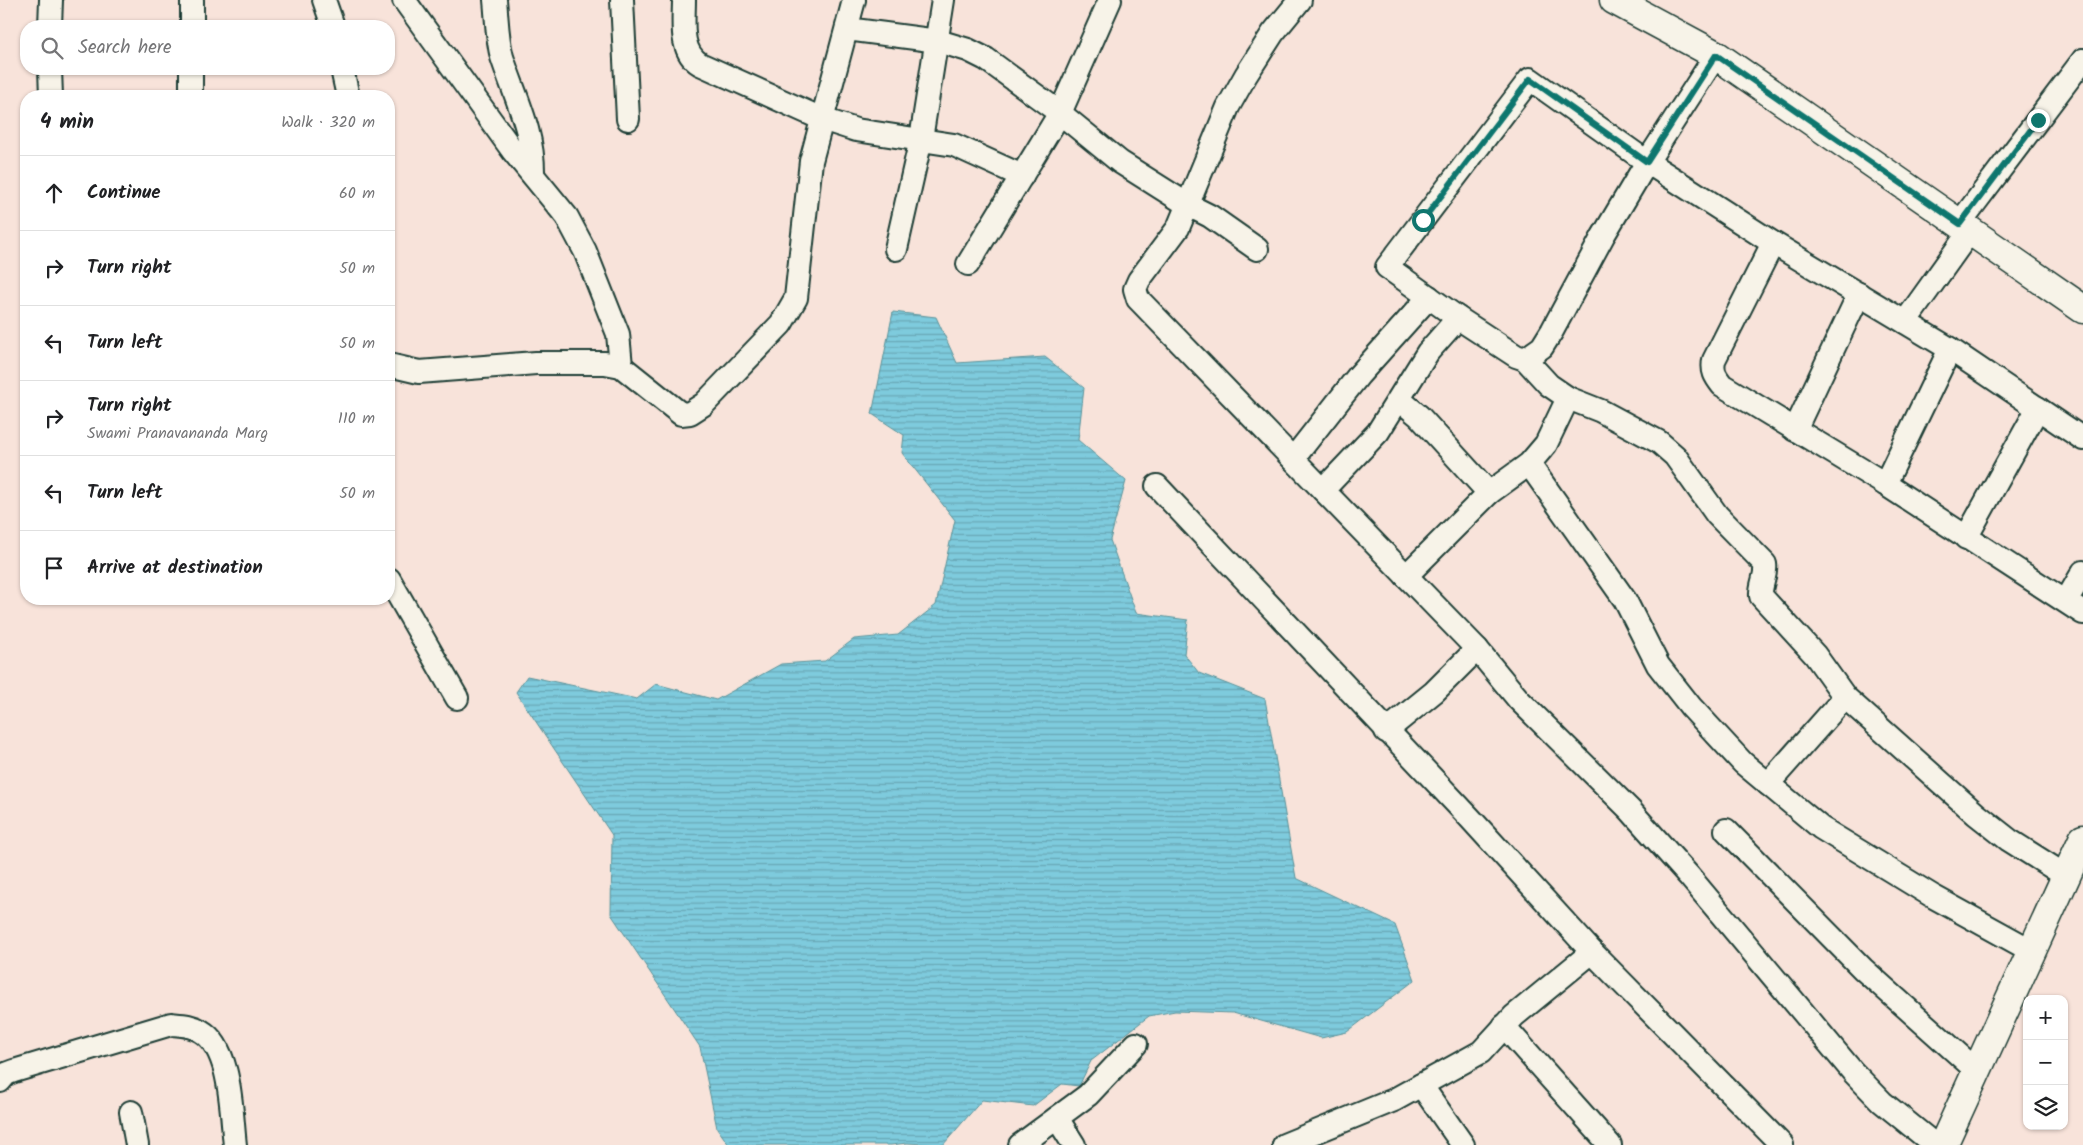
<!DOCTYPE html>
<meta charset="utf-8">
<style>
body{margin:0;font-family:Kalam,sans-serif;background:#f6f6f6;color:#202124}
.controls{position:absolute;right:15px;bottom:15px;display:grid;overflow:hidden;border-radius:10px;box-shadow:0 1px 4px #0004}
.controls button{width:45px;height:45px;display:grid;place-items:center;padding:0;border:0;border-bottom:1px solid #e0e0e0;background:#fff;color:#202124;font:25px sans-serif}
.stop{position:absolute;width:15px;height:15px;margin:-11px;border:4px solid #0f766e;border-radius:50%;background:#fff}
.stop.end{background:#0f766e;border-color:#fff;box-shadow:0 1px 5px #0008}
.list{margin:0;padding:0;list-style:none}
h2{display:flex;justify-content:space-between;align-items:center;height:65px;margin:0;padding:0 20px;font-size:21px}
h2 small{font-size:16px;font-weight:400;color:#757577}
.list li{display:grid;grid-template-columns:32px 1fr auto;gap:15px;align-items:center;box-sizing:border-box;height:75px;padding:0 20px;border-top:1px solid #e0e0e0}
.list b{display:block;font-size:19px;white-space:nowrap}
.list p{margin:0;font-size:16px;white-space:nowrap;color:#757577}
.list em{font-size:16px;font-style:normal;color:#757577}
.icon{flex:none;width:28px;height:28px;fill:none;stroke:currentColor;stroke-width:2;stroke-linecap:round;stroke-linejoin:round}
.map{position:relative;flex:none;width:2083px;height:1145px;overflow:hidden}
.search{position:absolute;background:#fff;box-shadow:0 1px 4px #0004;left:20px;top:20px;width:375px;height:55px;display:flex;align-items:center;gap:12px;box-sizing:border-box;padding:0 18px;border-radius:20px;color:#757577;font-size:19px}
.panel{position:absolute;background:#fff;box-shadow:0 1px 4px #0004;left:20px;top:90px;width:375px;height:515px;border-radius:20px}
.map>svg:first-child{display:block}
.water{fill:url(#water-rules);stroke:#589299}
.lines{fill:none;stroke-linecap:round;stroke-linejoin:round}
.street-casing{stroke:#1f3d34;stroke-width:26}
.secondary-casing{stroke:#1f3d34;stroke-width:31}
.street{stroke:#f7f3e8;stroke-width:22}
.secondary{stroke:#f7f3e8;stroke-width:28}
.route{stroke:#0f766e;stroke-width:6}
</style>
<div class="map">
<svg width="2083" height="1145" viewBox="0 0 2083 1145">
<defs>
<pattern id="water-rules" width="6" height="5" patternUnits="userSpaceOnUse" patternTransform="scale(1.25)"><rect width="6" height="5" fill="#7ecbdd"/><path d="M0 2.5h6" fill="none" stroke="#67a6b4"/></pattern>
</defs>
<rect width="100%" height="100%" fill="#f8e3da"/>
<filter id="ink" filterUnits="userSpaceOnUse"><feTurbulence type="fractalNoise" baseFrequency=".02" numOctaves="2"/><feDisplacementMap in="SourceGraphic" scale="10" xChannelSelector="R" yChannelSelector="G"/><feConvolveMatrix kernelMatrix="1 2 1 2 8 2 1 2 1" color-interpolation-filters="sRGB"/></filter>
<g filter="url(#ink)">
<polygon class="water" points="893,312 936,317 957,363 1045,357 1084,388 1078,440 1126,481 1110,540 1136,613 1188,620 1184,654 1199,673 1265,699 1296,878 1395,925 1415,980 1347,1032 1321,1038 1233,1013 1175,1011 1149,1016 1091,1061 1079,1086 1062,1084 1033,1106 982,1100 943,1145 907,1143 891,1145 729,1145 717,1128 700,1047 611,914 612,835 516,692 527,676 637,699 656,684 716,700 781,664 825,661 854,639 898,635 936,605 955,520 902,453 904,435 872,414"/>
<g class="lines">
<g class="street-casing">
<g id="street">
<polyline points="324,0 333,26"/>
<polyline points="404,0 513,151 567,217 585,251 618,334 621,366"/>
<path d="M495,0C497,19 497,39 502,57C515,97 534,132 533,175"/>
<polyline points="622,0 628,119"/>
<path d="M684,0C684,22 679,51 700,64L822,119L856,130L954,145L1022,176"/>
<polyline points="1300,0 1273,33 1246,75 1228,107 1178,228 1139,280 1135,289 1138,299 1477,649 1519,700 1630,810 1689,876 1853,1072 1882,1102 1935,1145"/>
<polyline points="50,26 51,0"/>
<polyline points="192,26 192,0"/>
<polyline points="847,29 938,41 968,50 986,59 1060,113 1120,162 1188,205 1210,216 1257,249"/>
<polyline points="1716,55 1647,162 1773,243 1950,349 2083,439"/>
<polyline points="50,69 51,96"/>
<polyline points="342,69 347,92"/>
<polygon points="1530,79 1647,162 1603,236 1552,331 1542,347 1525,359 1516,356 1458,318 1387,267"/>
<polyline points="191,96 191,69"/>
<polyline points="1959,224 2083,60"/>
<path d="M1773,243L1714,360C1712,371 1715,376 1722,385L1885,484L2083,613"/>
<polyline points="896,249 921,139 943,0"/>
<polyline points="968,264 1060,113 1110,0"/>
<polyline points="1905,322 1970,231"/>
<path d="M1525,359L1549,385L1568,398L1601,411L1659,442L1675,456L1717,515L1765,564C1767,576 1760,584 1761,596L1815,655L1845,697L1976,814L2009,840L2066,876"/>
<polyline points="389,365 419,372 536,363 605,363 621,366 681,414 690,413 704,404 781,324 796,298 811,161 854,0"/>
<polyline points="1400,400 1419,416 1489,493"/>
<polyline points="1795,430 1859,294"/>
<polyline points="1293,459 1359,375 1429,297"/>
<polyline points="1529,464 1625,600 1658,665 1691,707 1743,763 1821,828 1934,897 2032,951"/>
<polyline points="1885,484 1950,349"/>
<polyline points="1157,486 1469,817 1592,952 1782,1145"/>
<polyline points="1323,490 1378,432 1428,352 1458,318"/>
<polyline points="1966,538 2038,408"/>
<polyline points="1406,576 1489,493 1529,464 1546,444 1568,398"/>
<polyline points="389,579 457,698"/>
<polyline points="2066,601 2083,572"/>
<polyline points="1386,731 1434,692 1477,649"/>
<polyline points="1768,784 1845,697"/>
<polyline points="1726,830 1863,969 1977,1071"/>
<polyline points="1504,1026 1610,1145"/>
<path d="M0,1081L6,1074L14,1071L171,1024C182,1025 191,1025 201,1031C232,1049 231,1113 235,1145"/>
<polyline points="1421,1085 1463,1145"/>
<polyline points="131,1112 137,1145"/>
<polyline points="1057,1118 1074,1145"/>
<polyline points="1020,1145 1088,1095 1136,1044"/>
<polyline points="1284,1145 1394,1100 1481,1052 1514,1016 1592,952"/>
</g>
</g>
<g class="secondary-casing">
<g id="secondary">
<polyline points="1614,0 1716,55 2083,309"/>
<polyline points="1943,1145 2083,839"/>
</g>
</g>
<use href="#street" class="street"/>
<use href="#secondary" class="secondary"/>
</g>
</g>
<g class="lines" filter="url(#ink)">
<polyline class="route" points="1423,220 1530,79 1647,162 1716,55 1960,224 2038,120"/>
</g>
</svg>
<div class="controls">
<button>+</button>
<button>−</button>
<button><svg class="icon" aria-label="layers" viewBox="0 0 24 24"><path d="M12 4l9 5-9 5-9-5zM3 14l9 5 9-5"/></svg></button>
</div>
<div class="stop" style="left:1423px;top:220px"></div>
<div class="stop end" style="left:2038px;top:120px"></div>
<div class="search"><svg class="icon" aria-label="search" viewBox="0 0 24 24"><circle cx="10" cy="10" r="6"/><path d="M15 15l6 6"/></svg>Search here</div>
<section class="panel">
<h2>4 min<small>Walk · 320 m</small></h2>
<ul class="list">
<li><svg class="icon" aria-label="ahead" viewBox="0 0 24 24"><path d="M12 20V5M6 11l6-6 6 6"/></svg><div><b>Continue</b></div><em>60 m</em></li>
<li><svg class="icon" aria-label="right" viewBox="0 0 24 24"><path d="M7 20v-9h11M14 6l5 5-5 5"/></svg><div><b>Turn right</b></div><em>50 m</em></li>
<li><svg class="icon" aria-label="left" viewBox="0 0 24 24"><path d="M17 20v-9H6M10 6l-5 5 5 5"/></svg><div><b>Turn left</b></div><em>50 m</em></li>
<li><svg class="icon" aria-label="right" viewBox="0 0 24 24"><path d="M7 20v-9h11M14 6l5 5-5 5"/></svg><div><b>Turn right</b><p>Swami Pranavananda Marg</p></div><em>110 m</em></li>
<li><svg class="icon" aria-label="left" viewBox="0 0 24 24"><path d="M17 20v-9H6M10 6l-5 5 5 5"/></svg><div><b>Turn left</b></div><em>50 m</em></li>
<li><svg class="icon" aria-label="arrive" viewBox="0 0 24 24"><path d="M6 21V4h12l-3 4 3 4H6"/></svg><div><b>Arrive at destination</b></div></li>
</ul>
</section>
</div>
